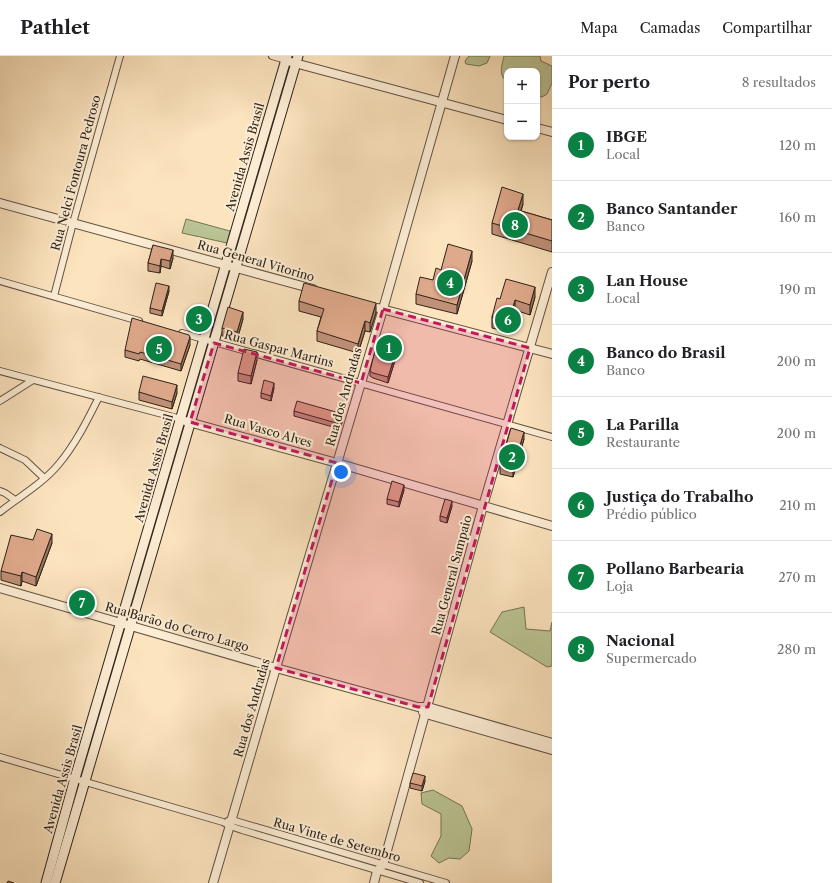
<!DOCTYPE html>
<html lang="pt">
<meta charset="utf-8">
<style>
body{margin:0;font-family:"Libre Caslon Text",serif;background:#f2f2f2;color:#202124}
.controls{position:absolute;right:12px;top:12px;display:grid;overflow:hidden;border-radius:8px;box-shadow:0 1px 3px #0004}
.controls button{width:36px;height:36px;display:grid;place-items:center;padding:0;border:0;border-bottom:1px solid #e0e0e0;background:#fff;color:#202124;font:20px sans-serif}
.you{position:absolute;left:341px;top:416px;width:14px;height:14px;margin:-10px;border:3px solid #fff;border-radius:50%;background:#1a73e8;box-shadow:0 0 0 6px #1a73e833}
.badge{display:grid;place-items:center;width:26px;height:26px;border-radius:50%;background:#0b8043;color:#fff;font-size:13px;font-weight:700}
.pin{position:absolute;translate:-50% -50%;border:2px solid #fff;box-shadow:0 1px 4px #0006}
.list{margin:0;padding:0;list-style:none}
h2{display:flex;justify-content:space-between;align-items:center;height:52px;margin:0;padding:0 16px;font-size:17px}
h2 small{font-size:13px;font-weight:400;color:#757577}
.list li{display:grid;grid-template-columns:26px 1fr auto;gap:12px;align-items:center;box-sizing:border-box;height:72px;padding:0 16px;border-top:1px solid #e0e0e0}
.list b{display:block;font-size:15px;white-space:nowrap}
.list p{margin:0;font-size:13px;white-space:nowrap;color:#757577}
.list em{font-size:13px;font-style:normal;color:#757577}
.map{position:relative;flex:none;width:552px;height:827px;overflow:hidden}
header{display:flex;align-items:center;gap:24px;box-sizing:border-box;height:56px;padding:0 20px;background:#fff;border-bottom:1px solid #e0e0e0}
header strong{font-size:19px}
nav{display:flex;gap:22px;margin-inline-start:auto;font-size:14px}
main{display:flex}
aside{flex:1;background:#fff}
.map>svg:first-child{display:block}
.green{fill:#bbc595;stroke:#747457}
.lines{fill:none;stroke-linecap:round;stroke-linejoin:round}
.minor-casing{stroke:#615342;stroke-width:8}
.tertiary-casing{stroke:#615342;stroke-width:10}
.secondary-casing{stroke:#2d2319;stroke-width:11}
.minor{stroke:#fdedd5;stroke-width:6}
.tertiary{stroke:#fdedd5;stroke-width:8}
.secondary{stroke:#fdedd5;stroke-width:9}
.wall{fill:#c09178;stroke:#2d2319}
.shaded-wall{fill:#9c7661;stroke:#2d2319}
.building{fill:#dfa98b;stroke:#2d2319}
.marked{fill:#c2185b;fill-opacity:0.2;stroke:#c2185b;stroke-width:3;stroke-dasharray:8 5;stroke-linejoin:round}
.labels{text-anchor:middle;stroke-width:4;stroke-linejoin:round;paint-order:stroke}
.street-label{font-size:12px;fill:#2d2319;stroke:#fdedd5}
</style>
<header>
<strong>Pathlet</strong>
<nav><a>Mapa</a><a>Camadas</a><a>Compartilhar</a></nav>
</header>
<main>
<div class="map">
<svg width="552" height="827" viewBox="0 0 552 827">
<rect width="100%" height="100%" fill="#fce4bf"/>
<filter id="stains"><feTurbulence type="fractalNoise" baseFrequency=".005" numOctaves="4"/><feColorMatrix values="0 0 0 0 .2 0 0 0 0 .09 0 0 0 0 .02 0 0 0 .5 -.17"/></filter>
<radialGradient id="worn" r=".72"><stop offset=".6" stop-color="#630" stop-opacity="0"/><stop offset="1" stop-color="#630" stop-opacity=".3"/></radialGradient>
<g class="green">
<polygon points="469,0 490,0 487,7 479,10 466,8 465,5"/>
<path d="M504,0H540L541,5L552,10V27L547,38L542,41L537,40V15H507V26C498,18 502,10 504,0Z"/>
<polygon points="186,163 230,175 227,187 182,177"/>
<polygon points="524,551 526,573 550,575 552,566 552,610 547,611 490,576 502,556"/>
<polygon points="433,734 462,750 472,773 469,795 460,803 449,802 439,807 431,800 441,780 441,758 422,748 421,737"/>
</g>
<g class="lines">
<g class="minor-casing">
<g id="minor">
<polyline points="272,0 286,4"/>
<polyline points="0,225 139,265"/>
<polyline points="54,240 73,167 120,0"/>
<polyline points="182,277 552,381"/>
<polyline points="0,315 181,363"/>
<polyline points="0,345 33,324"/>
<polyline points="0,392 25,404 44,422"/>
<polyline points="0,435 5,437 15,444"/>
<path d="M0,456C19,441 42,428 58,409C75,389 87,365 99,341"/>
<polyline points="0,701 223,766 230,770 242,774 420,827"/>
<polyline points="228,765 232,764 446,827"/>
</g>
</g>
<g class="tertiary-casing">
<g id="tertiary">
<polyline points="291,6 507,64"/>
<polyline points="537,72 552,76"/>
<polyline points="0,147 313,233"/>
<polyline points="378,252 552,298"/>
<polyline points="185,365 337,407 552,470"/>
<polyline points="0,532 276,612 418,651 428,651 552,687"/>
<polyline points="423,656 426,658 552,694"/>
<polyline points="213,827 276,612 383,253 455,0"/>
<polyline points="374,827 377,815 383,809 483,450 552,216"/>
</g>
</g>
<g class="secondary-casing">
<g id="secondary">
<polyline points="46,827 75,722 287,0"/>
<polyline points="55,827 298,0"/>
</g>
</g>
<use href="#minor" class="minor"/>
<use href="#tertiary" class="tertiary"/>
<use href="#secondary" class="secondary"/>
</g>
<g class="wall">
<polygon points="523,148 521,155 552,164 552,196 492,178 492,167"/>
<polygon points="153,189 173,202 170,213 161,210 160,217 148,215 148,207"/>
<polygon points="472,205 457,258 416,248 416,238 433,224"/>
<polygon points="169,235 162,260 150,257 150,252"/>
<polygon points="535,241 530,259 515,254 509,276 492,272 492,261 500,243"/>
<polygon points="299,245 376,257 370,276 365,275 358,297 317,285 317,275 321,261 299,255"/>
<polygon points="206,254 201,272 198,274 191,272 191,269"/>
<polygon points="243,263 237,284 222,280 222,272"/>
<polygon points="190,289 181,315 140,303 139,305 125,301 125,294"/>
<polygon points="400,291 398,298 397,298 388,327 373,322 370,320 370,315 376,295"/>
<polygon points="257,304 251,328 238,325 238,317"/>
<polygon points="274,332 271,345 261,342 261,337"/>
<polygon points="139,336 177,337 172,353 139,344"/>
<polygon points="294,355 343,363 340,373 294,360"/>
<polygon points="524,383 513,421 500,418 500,410"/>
<polygon points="404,434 399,451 387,448 387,443"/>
<polygon points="452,450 447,467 440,465 440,460"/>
<polygon points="33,484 52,487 36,530 22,525 21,530 1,524 1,515"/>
<polygon points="425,725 422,735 410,732 410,727"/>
</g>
<g class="shaded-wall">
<polygon points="523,138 523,148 518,164 518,154"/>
<polygon points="173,194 173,202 170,213 170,205"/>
<polygon points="472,195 472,205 457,258 457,249"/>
<polygon points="161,203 161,210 160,217 160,210"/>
<polygon points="169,230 169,235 162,260 162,255"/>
<polygon points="535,231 535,241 530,259 530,249"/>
<polygon points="515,244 515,254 509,276 509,266"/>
<polygon points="376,247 376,257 370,276 370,267"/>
<polygon points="206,251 206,254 201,272 198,274 198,271"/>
<polygon points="243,256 243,263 237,284 237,276"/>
<polygon points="365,265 365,275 358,297 358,288"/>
<polygon points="190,281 190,289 181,315 181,308"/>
<polygon points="400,286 400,291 398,298 398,293"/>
<polygon points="397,293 397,298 388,327 388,321"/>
<polygon points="257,296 257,304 251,328 251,320"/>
<polygon points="274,327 274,332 271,345 271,340"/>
<polygon points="177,329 177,337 172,353 172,346"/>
<polygon points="343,358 343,363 340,373 340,368"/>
<polygon points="524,376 524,383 513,421 513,413"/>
<polygon points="404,429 404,434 399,451 399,446"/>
<polygon points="452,445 452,450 447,467 447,462"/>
<polygon points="52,478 52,487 36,530 36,521"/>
<polygon points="22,516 22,525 21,530 21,520"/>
<polygon points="425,720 425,725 422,735 422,730"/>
</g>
<g class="building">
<polygon points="502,131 523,138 518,154 552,164 552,185 492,167"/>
<polygon points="448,188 472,195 457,249 416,238 420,221 433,224 436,212 441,214"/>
<polygon points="153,189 173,194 170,205 161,203 160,210 148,207"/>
<polygon points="506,223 535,231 530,249 515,244 509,266 492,261 497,242 500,243"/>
<polygon points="156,227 169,230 162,255 150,252"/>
<polygon points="304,227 376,247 370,267 365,265 358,288 317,275 324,253 299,245"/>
<polygon points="197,249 206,251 201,270 198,271 191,269"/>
<polygon points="228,251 243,256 237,276 222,272"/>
<polygon points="132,262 189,279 190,281 181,308 140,296 139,298 125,294"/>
<polygon points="381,280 400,286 398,293 397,293 388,321 373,317 370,315 375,295 376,295"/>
<polygon points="244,293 257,296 251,320 238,317"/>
<polygon points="143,320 177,329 172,346 139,336"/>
<polygon points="264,324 274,327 271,340 261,337"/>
<polygon points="297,345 343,358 340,368 294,355"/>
<polygon points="511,372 524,376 513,413 500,410"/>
<polygon points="392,425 404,429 399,446 387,443"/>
<polygon points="445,443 452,445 447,462 440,460"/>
<polygon points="37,473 52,478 36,521 22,516 21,520 1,515 11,479 33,484"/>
<polygon points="413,717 425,720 422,730 410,727"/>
<polygon points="8,825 14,827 7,827"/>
</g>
<path class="marked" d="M383,253L530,292L428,651H418L276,612L337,407L190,366L214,287L361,327Z"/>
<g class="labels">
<g class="street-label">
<text transform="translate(245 101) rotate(-74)" y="4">Avenida Assis Brasil</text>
<text transform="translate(76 117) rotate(-75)" y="4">Rua Nelci Fontoura Pedroso</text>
<text transform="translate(256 205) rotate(16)" y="4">Rua General Vitorino</text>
<text transform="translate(279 293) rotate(15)" y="4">Rua Gaspar Martins</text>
<text transform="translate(344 341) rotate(-74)" y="4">Rua dos Andradas</text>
<text transform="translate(268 375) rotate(16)" y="4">Rua Vasco Alves</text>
<text transform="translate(154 412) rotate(-74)" y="4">Avenida Assis Brasil</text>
<text transform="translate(452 519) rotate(-75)" y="4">Rua General Sampaio</text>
<text transform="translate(177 571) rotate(16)" y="4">Rua Barão do Cerro Largo</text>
<text transform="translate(252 652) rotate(-74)" y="4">Rua dos Andradas</text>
<text transform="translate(63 723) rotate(-74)" y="4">Avenida Assis Brasil</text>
<text transform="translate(337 784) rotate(16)" y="4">Rua Vinte de Setembro</text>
</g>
</g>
<rect width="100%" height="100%" filter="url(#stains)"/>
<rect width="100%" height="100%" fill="url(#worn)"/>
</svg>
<div class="controls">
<button>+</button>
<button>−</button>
</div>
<div class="you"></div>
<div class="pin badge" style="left:389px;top:292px">1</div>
<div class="pin badge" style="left:512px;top:401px">2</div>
<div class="pin badge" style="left:199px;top:263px">3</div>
<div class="pin badge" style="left:450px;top:227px">4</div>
<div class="pin badge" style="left:159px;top:293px">5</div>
<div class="pin badge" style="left:508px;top:264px">6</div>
<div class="pin badge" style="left:82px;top:547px">7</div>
<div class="pin badge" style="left:515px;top:169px">8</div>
</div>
<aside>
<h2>Por perto<small>8 resultados</small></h2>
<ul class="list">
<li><span class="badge">1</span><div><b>IBGE</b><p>Local</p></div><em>120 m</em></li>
<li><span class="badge">2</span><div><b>Banco Santander</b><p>Banco</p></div><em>160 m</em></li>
<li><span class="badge">3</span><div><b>Lan House</b><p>Local</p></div><em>190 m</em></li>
<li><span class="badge">4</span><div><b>Banco do Brasil</b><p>Banco</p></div><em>200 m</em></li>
<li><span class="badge">5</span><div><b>La Parilla</b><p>Restaurante</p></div><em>200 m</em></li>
<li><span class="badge">6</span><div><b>Justiça do Trabalho</b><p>Prédio público</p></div><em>210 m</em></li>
<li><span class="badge">7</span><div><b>Pollano Barbearia</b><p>Loja</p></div><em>270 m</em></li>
<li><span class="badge">8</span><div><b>Nacional</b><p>Supermercado</p></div><em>280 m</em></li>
</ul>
</aside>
</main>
